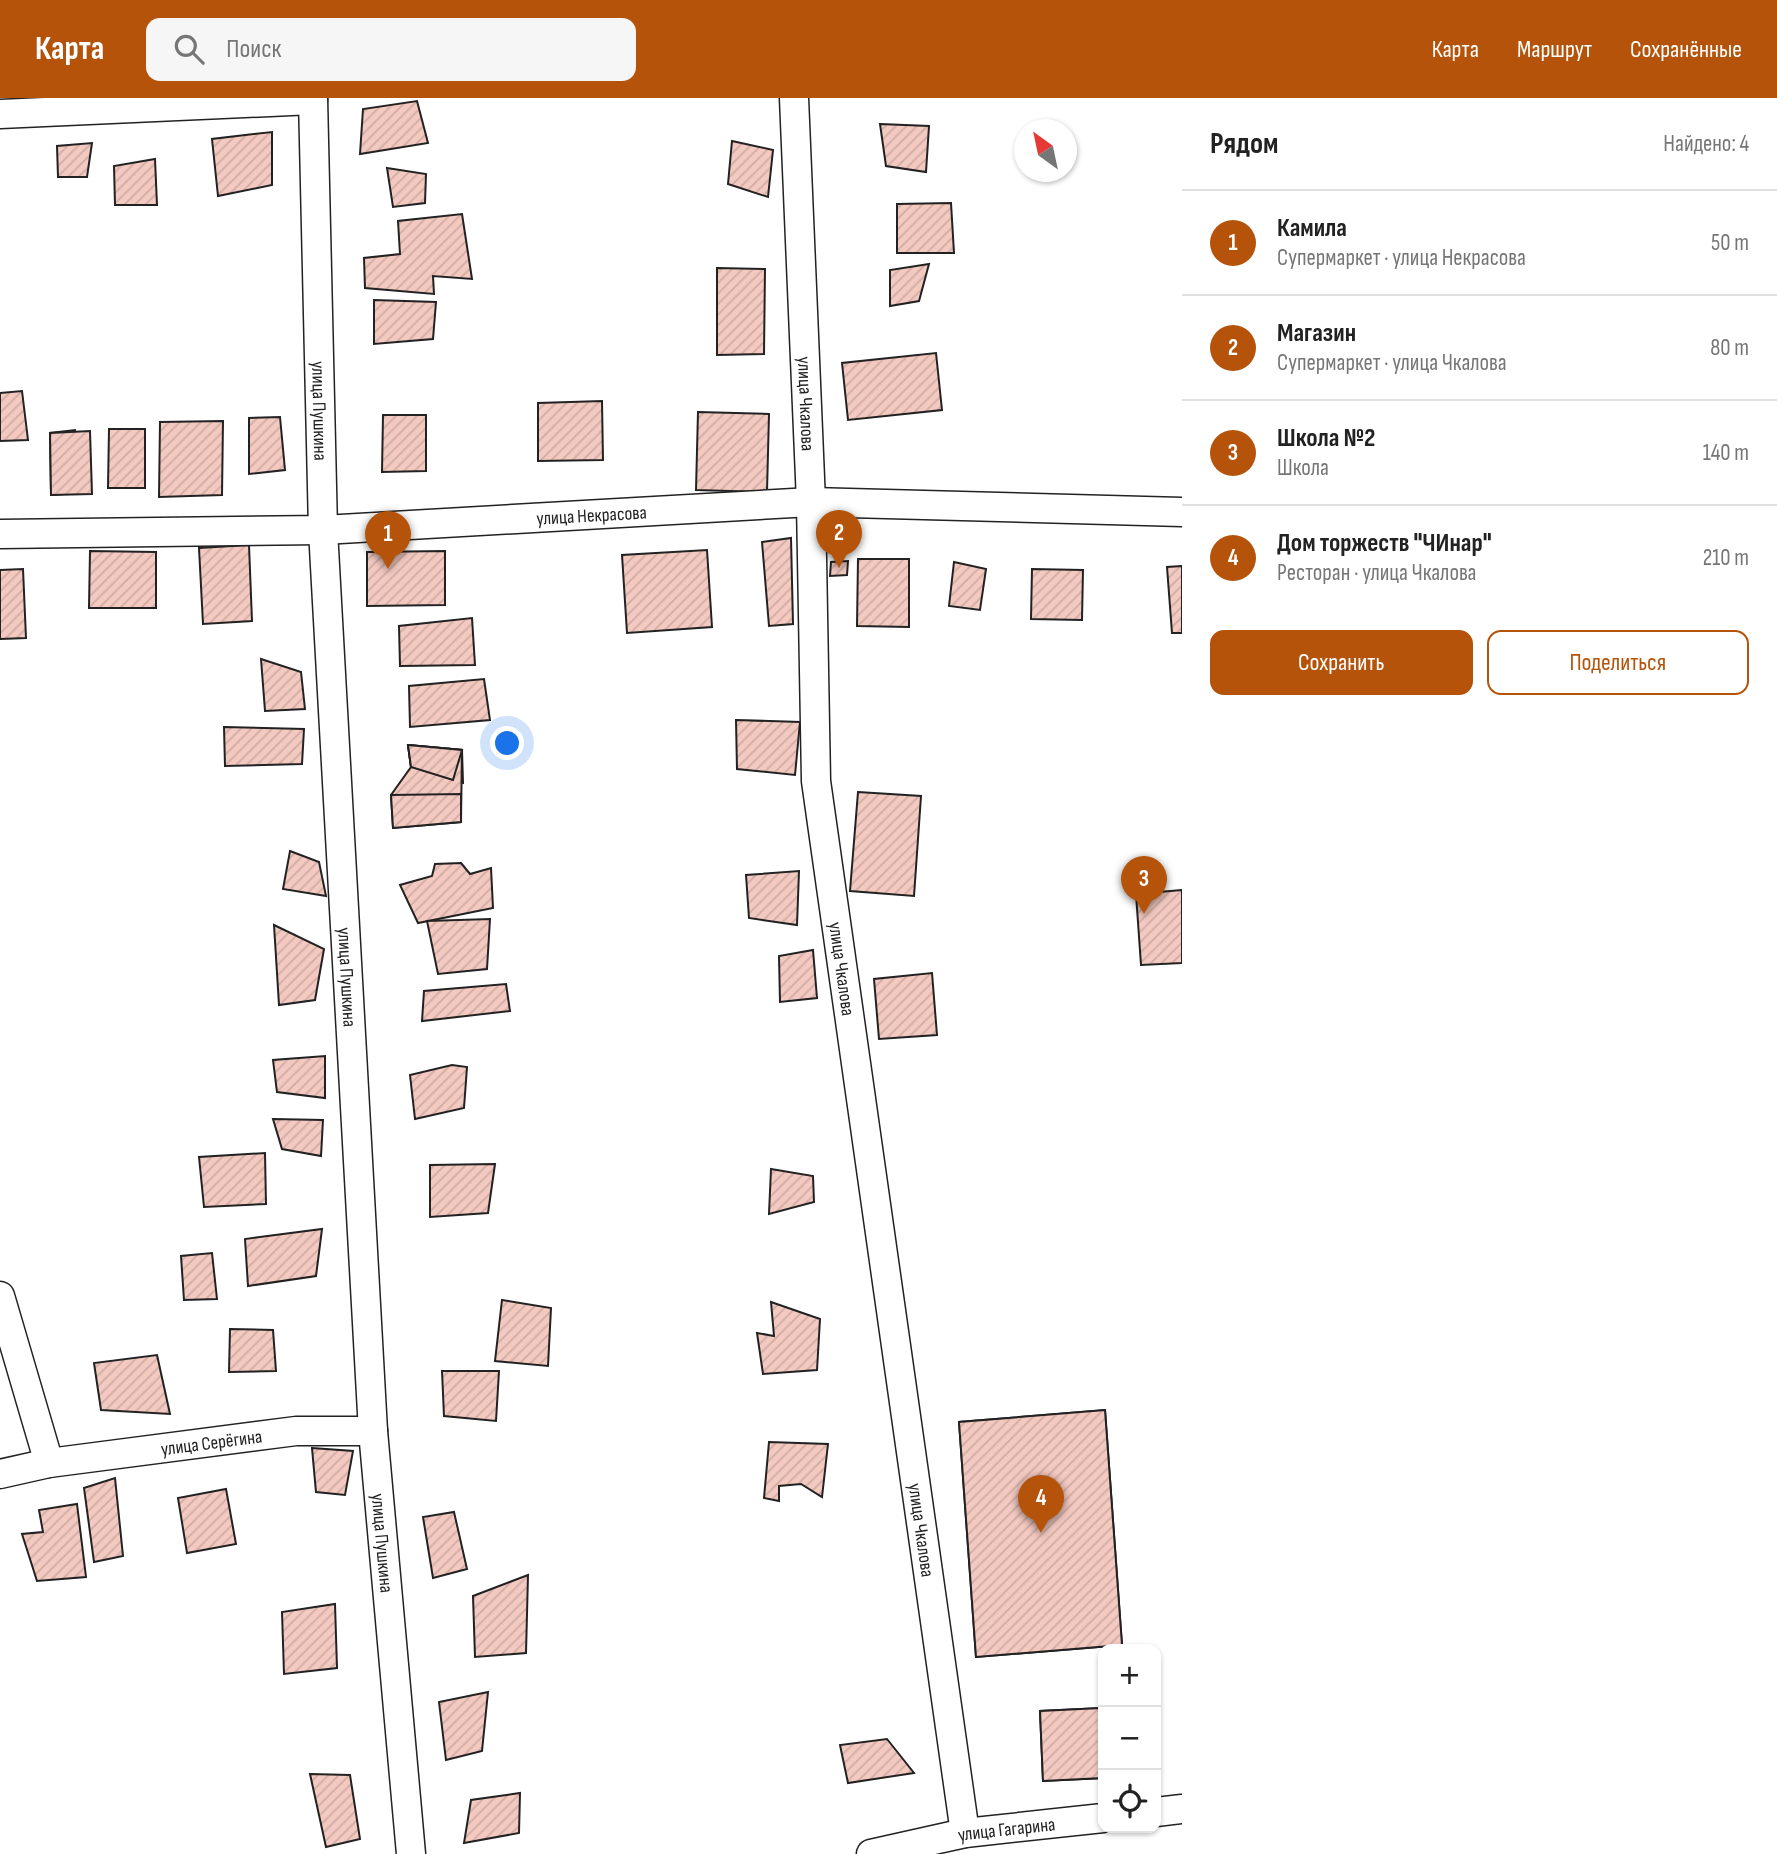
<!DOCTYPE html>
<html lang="ru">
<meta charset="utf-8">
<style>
body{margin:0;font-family:"Sofia Sans Condensed",sans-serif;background:#f6f6f6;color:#222}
.controls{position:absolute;right:21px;bottom:21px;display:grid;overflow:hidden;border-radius:14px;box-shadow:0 2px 5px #0004}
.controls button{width:63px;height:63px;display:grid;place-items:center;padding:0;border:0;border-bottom:2px solid #e0e0e0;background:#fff;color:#222;font:35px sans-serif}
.compass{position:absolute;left:1014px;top:21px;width:63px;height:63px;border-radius:50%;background:#fff;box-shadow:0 2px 5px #0004;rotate:327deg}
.you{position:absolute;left:508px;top:646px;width:24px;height:24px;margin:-18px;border:5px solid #fff;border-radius:50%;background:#1a73e8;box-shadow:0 0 0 10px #1a73e833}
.badge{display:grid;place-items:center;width:46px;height:46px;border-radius:50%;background:#b45309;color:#fff;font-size:23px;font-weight:700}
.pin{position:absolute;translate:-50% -58px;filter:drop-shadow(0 2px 4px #0008)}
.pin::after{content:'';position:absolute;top:37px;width:24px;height:21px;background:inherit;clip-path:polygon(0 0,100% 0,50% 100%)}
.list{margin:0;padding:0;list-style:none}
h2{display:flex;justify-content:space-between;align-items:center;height:91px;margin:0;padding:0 28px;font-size:30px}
h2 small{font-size:23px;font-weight:400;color:#767676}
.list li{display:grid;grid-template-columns:46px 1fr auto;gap:21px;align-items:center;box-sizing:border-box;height:105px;padding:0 28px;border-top:2px solid #e0e0e0}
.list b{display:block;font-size:26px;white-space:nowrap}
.list p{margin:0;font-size:23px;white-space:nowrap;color:#767676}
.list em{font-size:23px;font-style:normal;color:#767676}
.actions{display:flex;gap:14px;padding:21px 28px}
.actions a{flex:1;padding:16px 0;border:2px solid #b45309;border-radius:14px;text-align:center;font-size:24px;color:#b45309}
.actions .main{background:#b45309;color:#fff}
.icon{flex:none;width:38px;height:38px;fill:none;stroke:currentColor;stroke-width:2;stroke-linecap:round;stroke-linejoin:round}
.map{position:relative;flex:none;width:1182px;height:1756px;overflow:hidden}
header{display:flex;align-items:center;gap:42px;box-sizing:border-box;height:98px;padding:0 35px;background:#b45309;color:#fff}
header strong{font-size:33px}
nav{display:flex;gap:38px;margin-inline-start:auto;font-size:24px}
.search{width:490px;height:63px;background:#f6f6f6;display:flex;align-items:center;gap:18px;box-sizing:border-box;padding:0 24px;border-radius:14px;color:#767676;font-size:26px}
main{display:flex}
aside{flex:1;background:#fff}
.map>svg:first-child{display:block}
.building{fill:url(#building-hatch);stroke:#222;stroke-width:2}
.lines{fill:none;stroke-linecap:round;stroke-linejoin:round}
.minor-casing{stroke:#222;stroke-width:31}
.minor{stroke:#fff;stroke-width:28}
.labels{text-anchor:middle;stroke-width:5;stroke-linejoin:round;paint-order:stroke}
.street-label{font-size:19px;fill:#222;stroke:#fff}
</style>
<header>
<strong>Карта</strong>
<div class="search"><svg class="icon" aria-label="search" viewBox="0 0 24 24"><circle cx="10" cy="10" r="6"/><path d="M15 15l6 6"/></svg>Поиск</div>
<nav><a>Карта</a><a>Маршрут</a><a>Сохранённые</a></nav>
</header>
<main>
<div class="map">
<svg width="1182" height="1756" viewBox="0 0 1182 1756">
<defs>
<pattern id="building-hatch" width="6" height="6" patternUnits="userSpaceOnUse" patternTransform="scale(1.75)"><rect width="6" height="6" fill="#f3c9c0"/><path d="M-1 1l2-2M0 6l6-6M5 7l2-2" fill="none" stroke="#d0aca5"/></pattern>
</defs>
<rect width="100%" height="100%" fill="#fff"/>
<g class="building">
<polygon points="417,3 428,45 360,56 363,11"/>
<polygon points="880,26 929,28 926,74 886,68"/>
<polygon points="272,34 272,87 218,98 212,41"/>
<polygon points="732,43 773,52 768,99 728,86"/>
<polygon points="92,45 87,79 58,79 57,48"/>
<polygon points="155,61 157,107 115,107 114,68"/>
<polygon points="387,70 426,76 425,105 393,109"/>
<polygon points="951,105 954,155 897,155 897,106"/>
<polygon points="462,116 472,181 433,178 434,196 365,190 364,160 400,156 398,123"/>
<polygon points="929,166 919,203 890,208 890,172"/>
<polygon points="717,170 765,171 764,256 717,257"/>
<polygon points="374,202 436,204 433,241 374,246"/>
<polygon points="936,255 942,312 848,322 842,265"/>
<polygon points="22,293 28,342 0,343 0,295"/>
<polygon points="602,303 603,362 538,363 538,305"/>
<polygon points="698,314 769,316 767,394 696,392"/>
<polygon points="383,317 426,317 426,373 382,374"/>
<polygon points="280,319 285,372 249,376 249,320"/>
<polygon points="223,323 222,397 159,399 160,324"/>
<polygon points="109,331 145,331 145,390 108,390"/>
<polygon points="75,332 79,395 51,397 50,335"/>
<polygon points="90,333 92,396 51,397 50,335"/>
<polygon points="791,440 793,526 769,528 762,444"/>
<polygon points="249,447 252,523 203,526 199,450"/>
<polygon points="707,452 712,529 627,535 622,457"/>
<polygon points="90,453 156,454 156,510 89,510"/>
<polygon points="445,453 445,507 367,508 367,454"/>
<polygon points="858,461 909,461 909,529 857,528"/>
<polygon points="848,463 847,477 830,478 831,464"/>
<polygon points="954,464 986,471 980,512 949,508"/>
<polygon points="1182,468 1182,535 1172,535 1167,469"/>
<polygon points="23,471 26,540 0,541 0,472"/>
<polygon points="1032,471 1083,472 1082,522 1031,521"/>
<polygon points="472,520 475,567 400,568 399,528"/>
<polygon points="261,561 301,574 305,611 265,613"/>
<polygon points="484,581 490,622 410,629 409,588"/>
<polygon points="736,622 800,624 795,677 737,671"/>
<polygon points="224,629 304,631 302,666 225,668"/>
<polygon points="408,647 462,652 463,685 411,669"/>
<polygon points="408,647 462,652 461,724 393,730 391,697 411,669"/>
<polygon points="408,647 462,652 453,682 411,669"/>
<polygon points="858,694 921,698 914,798 850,793"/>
<polygon points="461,696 461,724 393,730 391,697"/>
<polygon points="290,753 319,764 326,798 283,791"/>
<polygon points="461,765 470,776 491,770 493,810 418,825 400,787 432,778 435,766"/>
<polygon points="799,773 797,827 749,820 746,777"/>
<polygon points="1182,792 1182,865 1141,867 1136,796"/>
<polygon points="490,821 487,871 438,876 427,823"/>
<polygon points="274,827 324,851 315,902 279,907"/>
<polygon points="813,852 817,900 780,904 779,858"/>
<polygon points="932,875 937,937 879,941 874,881"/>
<polygon points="506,886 510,913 422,923 424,893"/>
<polygon points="325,958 325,1000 277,994 273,962"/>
<polygon points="452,967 467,969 464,1010 415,1021 410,977"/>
<polygon points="273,1021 323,1022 321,1058 282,1051"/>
<polygon points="265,1055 266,1106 204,1109 199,1059"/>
<polygon points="495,1066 488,1115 430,1119 430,1067"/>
<polygon points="771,1071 813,1078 814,1104 769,1116"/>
<polygon points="322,1131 316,1178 248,1188 245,1141"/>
<polygon points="212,1155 217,1201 184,1202 181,1158"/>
<polygon points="502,1202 551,1210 548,1268 495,1263"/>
<polygon points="771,1204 820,1221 817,1272 763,1276 757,1235 774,1238"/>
<polygon points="230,1231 273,1232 276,1273 229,1274"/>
<polygon points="157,1257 170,1316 101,1312 94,1265"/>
<polygon points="442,1273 499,1273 496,1323 444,1318"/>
<polygon points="1105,1312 1122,1547 976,1559 959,1324"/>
<polygon points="1105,1312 1122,1547 976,1559 959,1324"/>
<polygon points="769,1344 828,1346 822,1399 801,1386 779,1388 779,1403 764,1400"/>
<polygon points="312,1350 353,1353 345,1397 316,1394"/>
<polygon points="115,1380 123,1458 94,1464 84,1390"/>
<polygon points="226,1391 236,1446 187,1455 178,1400"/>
<polygon points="77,1406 86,1479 37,1483 22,1436 43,1434 39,1412"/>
<polygon points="454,1414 467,1471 433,1480 423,1419"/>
<polygon points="528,1477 526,1555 475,1559 473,1498"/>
<polygon points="335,1506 337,1570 284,1576 282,1514"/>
<polygon points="488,1594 482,1653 446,1662 439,1604"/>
<polygon points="1101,1610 1103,1680 1043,1683 1040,1613"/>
<polygon points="1101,1610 1103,1680 1043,1683 1040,1613"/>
<polygon points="887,1641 914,1675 848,1685 840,1647"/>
<polygon points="310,1676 350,1677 360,1741 326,1749"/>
<polygon points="520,1695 519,1735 464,1745 471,1702"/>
</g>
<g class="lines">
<g class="minor-casing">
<g id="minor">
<path id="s1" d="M313,0L323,432L373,1333L411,1756"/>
<path id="s2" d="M794,0L811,404L816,683L965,1735"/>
<polyline points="0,16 313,2"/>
<path id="s3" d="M0,436L323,432L811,404L1182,414"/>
<polyline points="0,1198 49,1365"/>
<path id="s4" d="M0,1376L49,1365L296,1333H373"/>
<polyline points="1156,1714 1182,1711"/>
<path id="s5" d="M871,1756L965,1735L1103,1720"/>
</g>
</g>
<use href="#minor" class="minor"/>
</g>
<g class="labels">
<g class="street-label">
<text dy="7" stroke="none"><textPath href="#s2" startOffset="306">улица Чкалова</textPath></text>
<text dy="7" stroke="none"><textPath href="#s1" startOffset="313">улица Пушкина</textPath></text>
<text dy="7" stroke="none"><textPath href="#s3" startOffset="592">улица Некрасова</textPath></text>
<text dy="7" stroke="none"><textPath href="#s2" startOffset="873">улица Чкалова</textPath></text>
<text dy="7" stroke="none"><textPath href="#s1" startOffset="880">улица Пушкина</textPath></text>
<text dy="7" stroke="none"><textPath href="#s4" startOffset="214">улица Серёгина</textPath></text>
<text dy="7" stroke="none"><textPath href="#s2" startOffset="1440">улица Чкалова</textPath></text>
<text dy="7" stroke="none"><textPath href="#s1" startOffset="1447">улица Пушкина</textPath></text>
<text dy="7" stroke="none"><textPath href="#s5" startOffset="138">улица Гагарина</textPath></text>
</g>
</g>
</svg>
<div class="controls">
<button>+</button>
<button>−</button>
<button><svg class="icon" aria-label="locate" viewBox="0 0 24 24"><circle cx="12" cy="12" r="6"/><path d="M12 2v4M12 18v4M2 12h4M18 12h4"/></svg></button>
</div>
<svg class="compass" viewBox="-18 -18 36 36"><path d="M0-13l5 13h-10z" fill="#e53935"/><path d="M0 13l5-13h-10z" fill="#767676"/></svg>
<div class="you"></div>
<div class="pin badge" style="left:388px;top:471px">1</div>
<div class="pin badge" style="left:839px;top:470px">2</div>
<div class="pin badge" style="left:1144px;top:816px">3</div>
<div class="pin badge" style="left:1041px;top:1435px">4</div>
</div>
<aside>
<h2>Рядом<small>Найдено: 4</small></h2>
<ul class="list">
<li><span class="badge">1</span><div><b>Камила</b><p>Супермаркет · улица Некрасова</p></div><em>50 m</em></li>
<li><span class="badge">2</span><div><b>Магазин</b><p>Супермаркет · улица Чкалова</p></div><em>80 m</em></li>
<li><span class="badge">3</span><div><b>Школа №2</b><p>Школа</p></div><em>140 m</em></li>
<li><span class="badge">4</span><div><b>Дом торжеств &quot;ЧИнар&quot;</b><p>Ресторан · улица Чкалова</p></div><em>210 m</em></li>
</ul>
<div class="actions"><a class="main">Сохранить</a><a>Поделиться</a></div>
</aside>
</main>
